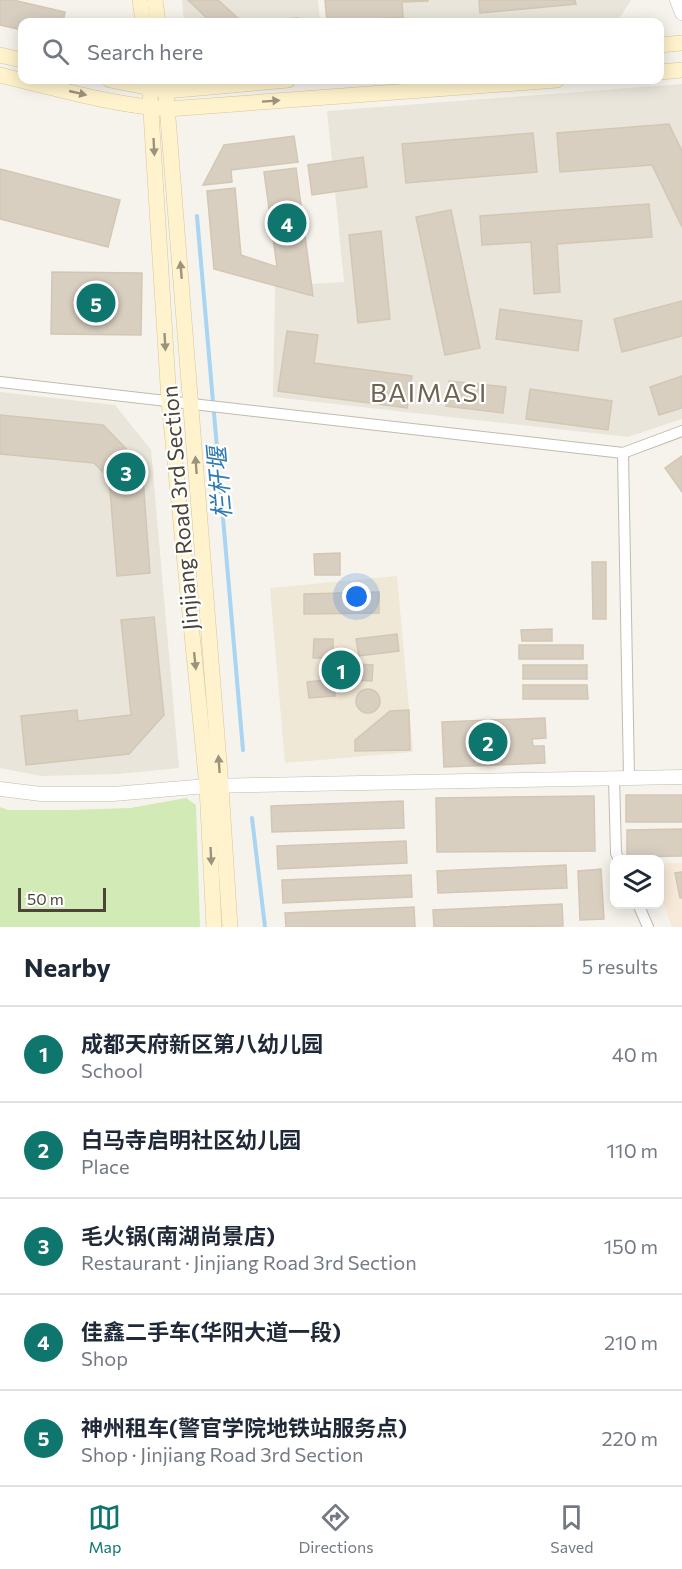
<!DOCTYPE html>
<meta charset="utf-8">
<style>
body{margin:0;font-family:Commissioner,"Noto Sans SC",sans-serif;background:#f6f6f7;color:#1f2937}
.controls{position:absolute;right:18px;bottom:18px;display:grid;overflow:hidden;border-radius:12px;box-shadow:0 3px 15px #0003}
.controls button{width:54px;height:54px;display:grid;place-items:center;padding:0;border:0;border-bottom:2px solid #e0e1e3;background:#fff;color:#1f2937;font:30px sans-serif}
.scale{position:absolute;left:18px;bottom:15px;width:88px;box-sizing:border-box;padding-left:6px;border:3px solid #4b4439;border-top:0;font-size:16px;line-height:21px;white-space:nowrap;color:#4b4439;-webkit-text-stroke:4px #fff;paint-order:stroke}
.you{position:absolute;left:357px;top:597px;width:21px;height:21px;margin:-15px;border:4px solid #fff;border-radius:50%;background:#1a73e8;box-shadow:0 0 0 9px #1a73e833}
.badge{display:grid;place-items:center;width:39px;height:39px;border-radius:50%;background:#0f766e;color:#fff;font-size:20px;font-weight:700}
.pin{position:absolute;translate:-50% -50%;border:3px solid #fff;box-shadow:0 2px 6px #0006}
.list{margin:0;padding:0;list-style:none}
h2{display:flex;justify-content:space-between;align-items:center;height:78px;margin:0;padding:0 24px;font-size:26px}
h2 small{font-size:20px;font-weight:400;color:#747a83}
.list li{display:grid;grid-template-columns:39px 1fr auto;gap:18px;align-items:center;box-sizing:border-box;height:96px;padding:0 24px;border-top:2px solid #e0e1e3}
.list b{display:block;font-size:22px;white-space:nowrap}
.list p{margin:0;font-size:20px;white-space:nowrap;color:#747a83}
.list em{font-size:20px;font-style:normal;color:#747a83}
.icon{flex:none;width:33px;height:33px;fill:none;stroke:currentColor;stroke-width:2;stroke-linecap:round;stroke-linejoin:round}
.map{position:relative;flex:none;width:682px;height:927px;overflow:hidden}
.search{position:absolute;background:#fff;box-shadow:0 3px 15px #0003;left:18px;right:18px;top:18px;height:66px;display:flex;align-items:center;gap:15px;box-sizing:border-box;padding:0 21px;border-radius:12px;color:#747a83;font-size:22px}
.sheet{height:558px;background:#fff}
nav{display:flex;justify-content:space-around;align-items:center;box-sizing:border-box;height:84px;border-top:2px solid #e0e1e3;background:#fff;font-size:16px;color:#747a83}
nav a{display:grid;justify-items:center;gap:3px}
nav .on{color:#0f766e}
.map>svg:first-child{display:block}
.residential{fill:#eae5da}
.commercial{fill:#f7ead8}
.education{fill:#efe8d6}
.green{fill:#d2eab5}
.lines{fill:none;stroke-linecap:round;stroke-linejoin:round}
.stream{stroke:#a9d4f2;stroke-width:4}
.building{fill:#d8cfc1;stroke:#d3c7b4;stroke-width:1.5}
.minor-casing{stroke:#c2bbae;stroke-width:12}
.tertiary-casing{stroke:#c2bbae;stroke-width:15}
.secondary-casing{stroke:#d6c79b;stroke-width:16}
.minor{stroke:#fff;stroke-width:10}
.tertiary{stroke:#fff;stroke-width:14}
.secondary{stroke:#fff3cd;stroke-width:15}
.oneway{fill:#9c937c}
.labels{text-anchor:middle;stroke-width:4.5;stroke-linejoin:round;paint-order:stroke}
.street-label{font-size:22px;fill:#4b4439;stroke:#fff}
.water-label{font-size:24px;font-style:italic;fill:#2e7ab2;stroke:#fff}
.quarter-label{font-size:26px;letter-spacing:1.5px;fill:#6e6250;stroke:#fff}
</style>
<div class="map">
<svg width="682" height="927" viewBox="0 0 682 927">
<rect width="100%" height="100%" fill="#f6f3ec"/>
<g class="residential">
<polygon points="182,0 318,0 320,22 184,22"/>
<polygon points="331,0 631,0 617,22 332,22"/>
<polygon points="682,84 682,419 628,437 273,397 275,286 344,282 327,111"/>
<polygon points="0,392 115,405 151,450 179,768 118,774 41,776 0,768"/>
</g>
<polygon class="commercial" points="660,863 682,863 682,927 672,927 660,892"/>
<polygon class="education" points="397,576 413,752 285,763 270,588"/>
<polygon class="green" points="186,798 196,805 200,927 0,927 0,807 8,810 70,810 130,808"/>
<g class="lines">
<g class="stream">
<polyline points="197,216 243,750"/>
<polyline points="252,818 265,927"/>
</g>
</g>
<g class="building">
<polygon points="0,0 13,0 65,12 63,22 22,22 22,30 0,25"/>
<polygon points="188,0 218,0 242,22 211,22"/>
<polygon points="325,0 428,0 428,1 402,2 403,17 327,22"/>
<polygon points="479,0 575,0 576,4 480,13"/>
<polygon points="298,18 299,22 243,22"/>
<polygon points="669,124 682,151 682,227 652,165 560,172 557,133"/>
<polygon points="533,133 537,172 406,183 402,144"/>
<polygon points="294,136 298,162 231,170 232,182 203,185 224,145"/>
<polygon points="363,157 367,187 312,195 308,165"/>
<polygon points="296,168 313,296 214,269 207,191 235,188 241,255 277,267 264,172"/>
<polygon points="0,169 120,200 108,247 0,219"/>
<polygon points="649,204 652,237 557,244 560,292 534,294 531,242 482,245 480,216"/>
<polygon points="451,210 480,348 445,355 416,217"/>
<polygon points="381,231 390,319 358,323 349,235"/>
<polygon points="52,272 142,273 141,335 51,334"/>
<polygon points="682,301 682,336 622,352 614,319"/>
<polygon points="500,309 582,321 578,351 496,339"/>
<polygon points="287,331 318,335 314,363 412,376 407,408 278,391"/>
<polygon points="682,376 682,408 659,415 650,387"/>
<polygon points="449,381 506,387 503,413 446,406"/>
<polygon points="530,389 612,401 608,430 526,419"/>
<polygon points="0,415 103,425 142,465 150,573 117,576 109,478 94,463 0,454"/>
<polygon points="682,456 682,492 665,468"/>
<polygon points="340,553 340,575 315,575 314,554"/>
<polygon points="592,562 606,562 606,619 593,619"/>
<polygon points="379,592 379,613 304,614 304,594"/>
<polygon points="154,617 164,715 129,754 26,765 21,716 77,710 78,721 131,715 121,620"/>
<polygon points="552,629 552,641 522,641 521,630"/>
<polygon points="397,634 399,651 359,656 356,639"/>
<polygon points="314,639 333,639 333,658 313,658"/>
<rect x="519" y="645" width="64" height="14"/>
<polygon points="356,664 373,665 372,681 355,680"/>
<rect x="523" y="665" width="64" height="14"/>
<polygon points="334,679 335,696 309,698 307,682"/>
<polygon points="523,685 587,685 588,699 523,699"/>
<circle cx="368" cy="701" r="12"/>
<polygon points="409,710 410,750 355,751 355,740 390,711"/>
<polygon points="545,718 546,738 532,739 533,746 544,746 545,763 444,767 442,722"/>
<rect x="626" y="795" width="56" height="27"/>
<polygon points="594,796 595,851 437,852 436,798"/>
<polygon points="403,801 404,828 272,832 271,806"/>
<polygon points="682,829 682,856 627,857 627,830"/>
<polygon points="406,841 407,863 278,869 277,846"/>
<polygon points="566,865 567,888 438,893 437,871"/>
<polygon points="601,869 604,919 580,920 578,871"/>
<polygon points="682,872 682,898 680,898 675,873"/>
<polygon points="411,875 412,897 283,903 282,880"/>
<polygon points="562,904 563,926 434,927 433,910"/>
<polygon points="414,907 415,927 286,927 285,913"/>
</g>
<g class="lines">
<g class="minor-casing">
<g id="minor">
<polyline points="0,382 623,453 682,431"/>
<polyline points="623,453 629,777"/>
<polyline points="614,778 616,853 619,860"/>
<polyline points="638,904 648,927"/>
</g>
</g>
<g class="tertiary-casing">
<g id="tertiary">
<polyline points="677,0 682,13"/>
<polyline points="0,789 41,794 113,794 207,786 682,777"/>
</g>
</g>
<g class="secondary-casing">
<g id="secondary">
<polyline points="140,0 143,22"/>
<polyline points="155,0 158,22"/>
<polyline points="660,45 682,43"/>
<polyline points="0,55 22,60"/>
<polyline points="660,72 682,70"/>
<path d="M0,75C55,88 111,105 168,109L557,80"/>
<polyline points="110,80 166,91 288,80"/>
<polyline points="149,80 169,401 207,786 214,927"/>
<polyline points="165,80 221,787 230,927"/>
</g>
</g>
<use href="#minor" class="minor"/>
<use href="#tertiary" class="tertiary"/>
<use href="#secondary" class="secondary"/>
</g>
<defs><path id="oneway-solid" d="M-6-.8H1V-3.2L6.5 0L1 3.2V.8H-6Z" transform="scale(1.5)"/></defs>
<g class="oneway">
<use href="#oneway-solid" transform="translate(78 93) rotate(13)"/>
<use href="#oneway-solid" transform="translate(271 101) rotate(-4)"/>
<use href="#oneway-solid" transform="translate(154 147) rotate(87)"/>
<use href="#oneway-solid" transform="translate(181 270) rotate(-95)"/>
<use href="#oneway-solid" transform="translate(165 342) rotate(87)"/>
<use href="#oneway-solid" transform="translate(196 465) rotate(-94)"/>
<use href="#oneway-solid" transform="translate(195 661) rotate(84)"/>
<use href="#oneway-solid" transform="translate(219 764) rotate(-94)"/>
<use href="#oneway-solid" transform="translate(211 856) rotate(87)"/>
</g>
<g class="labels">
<g class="street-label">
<text transform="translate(180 508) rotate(-95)" y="8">Jinjiang Road 3rd Section</text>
</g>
<g class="water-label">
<text transform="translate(220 483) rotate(-95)" y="8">栏杆堰</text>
</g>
<g class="quarter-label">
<text x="429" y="402">BAIMASI</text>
</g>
</g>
</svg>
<div class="controls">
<button><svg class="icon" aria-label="layers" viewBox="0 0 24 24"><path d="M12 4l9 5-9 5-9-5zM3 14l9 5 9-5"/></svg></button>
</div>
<div class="scale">50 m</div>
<div class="you"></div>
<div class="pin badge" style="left:341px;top:670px">1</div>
<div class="pin badge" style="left:488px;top:742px">2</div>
<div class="pin badge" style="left:126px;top:472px">3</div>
<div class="pin badge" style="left:287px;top:223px">4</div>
<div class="pin badge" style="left:96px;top:303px">5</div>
<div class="search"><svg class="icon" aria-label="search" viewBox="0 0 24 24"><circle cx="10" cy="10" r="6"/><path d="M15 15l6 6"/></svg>Search here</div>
</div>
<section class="sheet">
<h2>Nearby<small>5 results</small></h2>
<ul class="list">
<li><span class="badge">1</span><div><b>成都天府新区第八幼儿园</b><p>School</p></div><em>40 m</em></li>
<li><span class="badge">2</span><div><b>白马寺启明社区幼儿园</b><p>Place</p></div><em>110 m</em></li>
<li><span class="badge">3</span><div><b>毛火锅(南湖尚景店)</b><p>Restaurant · Jinjiang Road 3rd Section</p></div><em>150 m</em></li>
<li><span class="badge">4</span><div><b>佳鑫二手车(华阳大道一段)</b><p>Shop</p></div><em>210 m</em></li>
<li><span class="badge">5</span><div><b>神州租车(警官学院地铁站服务点)</b><p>Shop · Jinjiang Road 3rd Section</p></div><em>220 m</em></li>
</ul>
</section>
<nav>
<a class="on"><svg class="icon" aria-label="map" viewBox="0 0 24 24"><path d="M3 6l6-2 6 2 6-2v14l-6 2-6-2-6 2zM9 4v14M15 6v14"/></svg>Map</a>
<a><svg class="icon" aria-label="directions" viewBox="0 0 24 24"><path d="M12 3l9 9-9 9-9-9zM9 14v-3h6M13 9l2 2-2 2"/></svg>Directions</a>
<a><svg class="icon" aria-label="saved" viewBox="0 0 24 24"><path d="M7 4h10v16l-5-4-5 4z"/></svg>Saved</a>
</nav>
